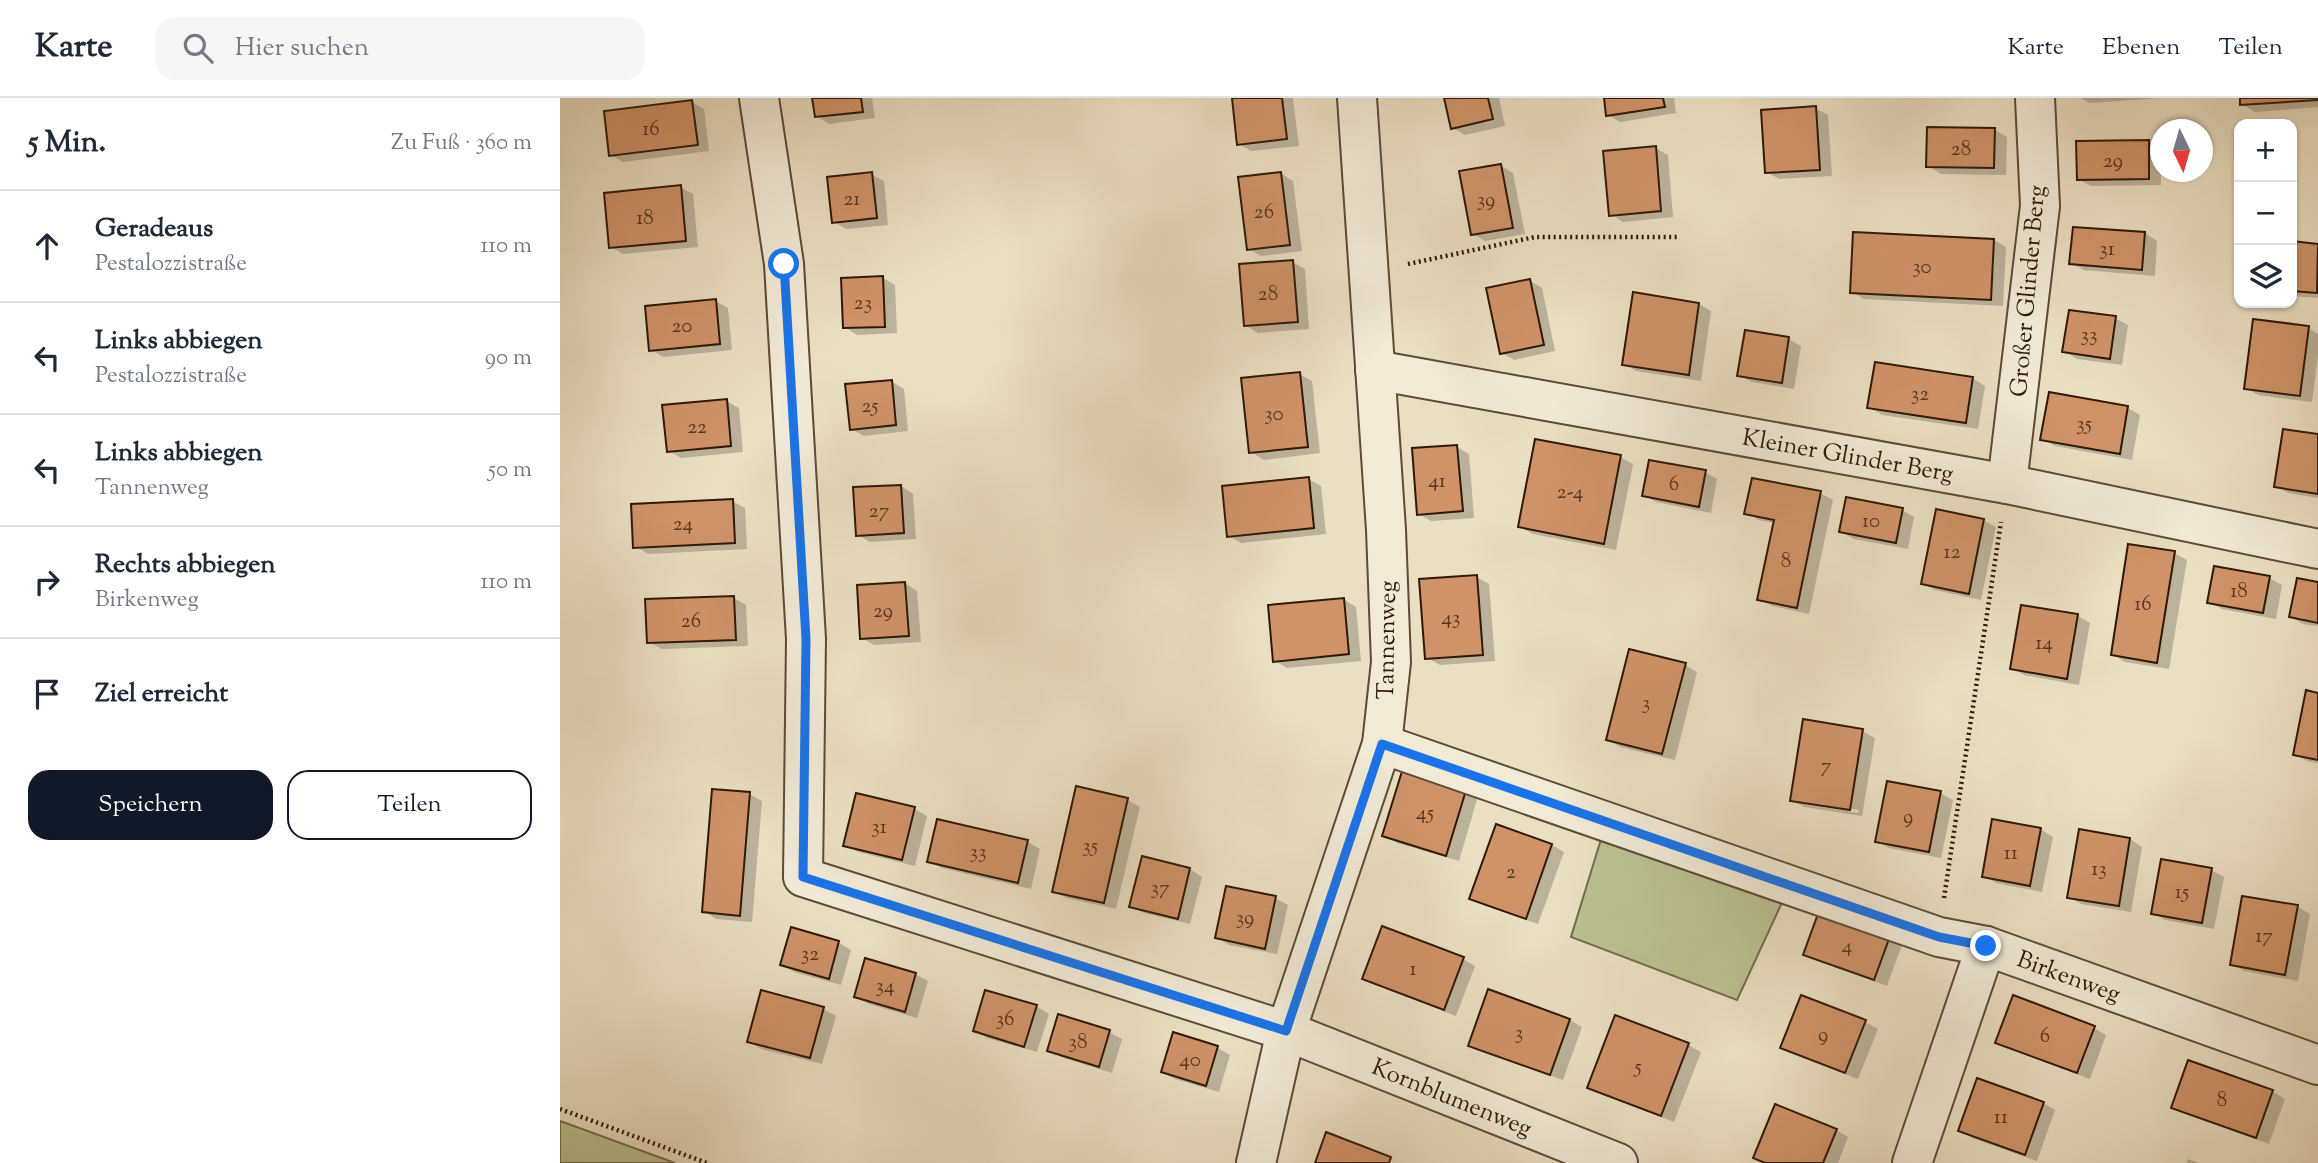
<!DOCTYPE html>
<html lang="de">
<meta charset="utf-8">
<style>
body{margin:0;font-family:"Sorts Mill Goudy",serif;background:#f6f6f7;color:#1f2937}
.controls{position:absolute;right:21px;top:21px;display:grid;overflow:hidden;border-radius:14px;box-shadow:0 2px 5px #0004}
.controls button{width:63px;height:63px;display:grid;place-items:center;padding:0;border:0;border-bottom:2px solid #e0e1e3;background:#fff;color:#1f2937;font:35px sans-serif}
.compass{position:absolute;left:1590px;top:21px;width:63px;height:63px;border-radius:50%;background:#fff;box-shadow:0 2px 5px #0004;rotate:175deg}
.stop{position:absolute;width:21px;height:21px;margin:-16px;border:5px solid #1a73e8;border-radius:50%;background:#fff}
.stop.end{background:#1a73e8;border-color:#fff;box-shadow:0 2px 7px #0008}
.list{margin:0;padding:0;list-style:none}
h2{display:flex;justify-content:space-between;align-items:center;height:91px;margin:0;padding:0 28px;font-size:30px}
h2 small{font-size:23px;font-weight:400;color:#747a83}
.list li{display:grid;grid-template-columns:46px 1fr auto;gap:21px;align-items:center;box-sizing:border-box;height:112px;padding:0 28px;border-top:2px solid #e0e1e3}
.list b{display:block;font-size:26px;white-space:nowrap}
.list p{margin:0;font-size:23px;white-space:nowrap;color:#747a83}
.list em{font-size:23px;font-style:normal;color:#747a83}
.actions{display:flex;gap:14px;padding:21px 28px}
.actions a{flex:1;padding:16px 0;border:2px solid #111827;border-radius:21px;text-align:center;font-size:24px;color:#111827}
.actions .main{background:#111827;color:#fff}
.icon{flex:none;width:38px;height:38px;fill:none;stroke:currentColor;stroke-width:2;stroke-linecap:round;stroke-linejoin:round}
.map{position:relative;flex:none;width:1758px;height:1065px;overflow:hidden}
header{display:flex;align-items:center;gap:42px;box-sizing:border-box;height:98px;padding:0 35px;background:#fff;border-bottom:2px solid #e0e1e3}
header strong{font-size:33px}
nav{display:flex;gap:38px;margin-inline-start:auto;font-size:24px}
.search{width:490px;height:63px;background:#f6f6f7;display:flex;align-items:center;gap:18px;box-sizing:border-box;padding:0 24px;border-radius:21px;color:#747a83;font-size:26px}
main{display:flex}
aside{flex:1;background:#fff}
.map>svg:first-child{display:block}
.green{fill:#bac191;stroke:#756c4c;stroke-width:2}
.shadow{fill:#0003;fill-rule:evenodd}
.building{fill:#cf9269;stroke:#301807;stroke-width:2}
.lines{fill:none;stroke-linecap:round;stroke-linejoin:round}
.minor-casing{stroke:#5e4a36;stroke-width:42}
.path{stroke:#301807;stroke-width:4.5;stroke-dasharray:2 3.5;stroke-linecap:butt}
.minor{stroke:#f1ead7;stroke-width:38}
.route{stroke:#1a73e8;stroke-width:9}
.labels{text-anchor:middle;stroke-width:7;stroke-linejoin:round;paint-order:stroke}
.number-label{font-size:21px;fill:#583620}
.street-label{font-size:24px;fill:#301807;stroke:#f1ead7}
</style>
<header>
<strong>Karte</strong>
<div class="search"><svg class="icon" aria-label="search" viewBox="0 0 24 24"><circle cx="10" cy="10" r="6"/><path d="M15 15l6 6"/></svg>Hier suchen</div>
<nav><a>Karte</a><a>Ebenen</a><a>Teilen</a></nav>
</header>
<main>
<aside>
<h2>5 Min.<small>Zu Fuß · 360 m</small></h2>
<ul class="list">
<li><svg class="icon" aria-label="ahead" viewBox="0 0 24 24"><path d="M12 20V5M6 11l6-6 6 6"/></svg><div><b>Geradeaus</b><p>Pestalozzistraße</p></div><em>110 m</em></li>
<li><svg class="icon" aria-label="left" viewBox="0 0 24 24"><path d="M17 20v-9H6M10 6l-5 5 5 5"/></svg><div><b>Links abbiegen</b><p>Pestalozzistraße</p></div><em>90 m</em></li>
<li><svg class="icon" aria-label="left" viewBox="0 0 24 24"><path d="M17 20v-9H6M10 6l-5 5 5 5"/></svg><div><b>Links abbiegen</b><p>Tannenweg</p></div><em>50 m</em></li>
<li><svg class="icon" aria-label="right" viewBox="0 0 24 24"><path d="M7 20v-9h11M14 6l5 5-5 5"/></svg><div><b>Rechts abbiegen</b><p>Birkenweg</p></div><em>110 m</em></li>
<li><svg class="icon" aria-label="arrive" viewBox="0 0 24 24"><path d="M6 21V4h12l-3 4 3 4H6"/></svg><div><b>Ziel erreicht</b></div></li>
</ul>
<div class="actions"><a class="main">Speichern</a><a>Teilen</a></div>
</aside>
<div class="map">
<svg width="1758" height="1065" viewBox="0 0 1758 1065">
<rect width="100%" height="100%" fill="#eadfc2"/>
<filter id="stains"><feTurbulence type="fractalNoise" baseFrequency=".00286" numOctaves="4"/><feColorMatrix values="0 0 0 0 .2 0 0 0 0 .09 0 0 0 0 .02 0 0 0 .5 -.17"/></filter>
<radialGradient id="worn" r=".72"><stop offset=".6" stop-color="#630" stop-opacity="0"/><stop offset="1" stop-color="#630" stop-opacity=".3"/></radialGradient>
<g class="green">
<polygon points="1042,738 1225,798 1177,902 1011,839"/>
<polygon points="0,1023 115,1065 0,1065"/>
</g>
<g class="shadow">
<polygon points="254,0 312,0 315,20 269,26 256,18"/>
<polygon points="674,0 733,0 739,48 691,53 679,46"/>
<polygon points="886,0 939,0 945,28 905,37 893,30"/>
<polygon points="1045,0 1114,0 1116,15 1060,24 1048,17"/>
<polygon points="1521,0 1601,0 1530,5"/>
<polygon points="1682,0 1758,0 1758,9 1695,14 1682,6"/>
<polygon points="132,4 144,11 149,53 63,64 51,57"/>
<polygon points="1255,10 1268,17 1272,78 1219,81 1207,74"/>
<polygon points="1435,32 1447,39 1446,77 1381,76 1368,68"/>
<polygon points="1588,44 1601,51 1601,87 1531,88 1518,81"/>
<polygon points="1095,50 1108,57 1113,119 1063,124 1051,116"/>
<polygon points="941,68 953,75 965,136 925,143 913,136"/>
<polygon points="720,75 733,83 742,153 701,158 689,151"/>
<polygon points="311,76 324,83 328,127 286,131 274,124"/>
<polygon points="120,89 133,96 138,149 63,156 51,149"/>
<polygon points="1585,135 1597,143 1595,178 1524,172 1511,165"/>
<polygon points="1434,142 1446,149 1443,208 1304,201 1292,194"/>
<polygon points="1732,145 1758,147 1758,200 1732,198"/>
<polygon points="732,164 745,171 749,231 698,235 685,227"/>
<polygon points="323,180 335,187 337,235 297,237 285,229"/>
<polygon points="969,182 982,190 995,253 954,262 942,255"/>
<polygon points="155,203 168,210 172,252 103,259 91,252"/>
<polygon points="1139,206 1151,213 1141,283 1076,273 1064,266"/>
<polygon points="1555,220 1568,227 1562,267 1517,261 1504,253"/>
<polygon points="1748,230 1758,236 1758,257 1752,304 1698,297 1686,290"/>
<polygon points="1228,241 1241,248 1234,291 1192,284 1179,277"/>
<polygon points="739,276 752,283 760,355 704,362 691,354"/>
<polygon points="1412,280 1425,288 1418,331 1322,317 1309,309"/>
<polygon points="331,283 344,291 348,333 304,338 291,331"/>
<polygon points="166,303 179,310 183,354 121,360 109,353"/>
<polygon points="1568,310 1580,317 1572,362 1495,348 1482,341"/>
<polygon points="1725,333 1758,338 1758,400 1728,395 1716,388"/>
<polygon points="897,349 909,356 914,420 871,423 859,416"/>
<polygon points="1060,359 1073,366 1056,452 973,436 960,429"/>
<polygon points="1145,374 1157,381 1151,415 1096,404 1084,397"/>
<polygon points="748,381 761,388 766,436 681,445 669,438"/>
<polygon points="341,388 353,396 356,441 310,444 298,437"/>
<polygon points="1260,395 1273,402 1249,516 1212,508 1199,501 1215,425 1199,422 1186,415"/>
<polygon points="172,403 185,410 187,451 88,456 75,448"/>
<polygon points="1342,412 1354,419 1348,451 1294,441 1281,434"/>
<polygon points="1423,422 1436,429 1421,502 1375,492 1363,485"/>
<polygon points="1614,455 1627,462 1609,571 1565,564 1552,556"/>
<polygon points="916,479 929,486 935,563 880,567 867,560"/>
<polygon points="1709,480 1722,487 1716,521 1662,511 1649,504"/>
<polygon points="1738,482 1758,485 1758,528 1743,526 1731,519"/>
<polygon points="345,485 357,493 361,544 314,547 302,540"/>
<polygon points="174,500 186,507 188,548 102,551 89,544"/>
<polygon points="783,501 796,509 801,563 727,570 715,563"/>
<polygon points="1518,518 1530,525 1519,587 1464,577 1452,570"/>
<polygon points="1125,567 1137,574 1115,662 1060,649 1048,641"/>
<polygon points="1748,595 1758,597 1758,665 1747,663 1735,656"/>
<path d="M1302,633L1315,640L1302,718L1244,709L1232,702ZM1243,703L1299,712L1298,715L1243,706Z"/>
<polygon points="844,672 918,698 899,763 837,745 825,737"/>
<polygon points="1380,695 1393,702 1381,760 1329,750 1317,743"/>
<polygon points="189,696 202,703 192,824 156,821 144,813"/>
<polygon points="297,697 355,711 367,718 355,768 298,754 285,747"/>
<polygon points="567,702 580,709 556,811 506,800 494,793"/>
<polygon points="937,728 992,747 1004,754 978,826 923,807 911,800"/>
<polygon points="1480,731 1493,739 1482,794 1436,785 1424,778"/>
<polygon points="1570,741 1582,749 1571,814 1521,806 1509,799"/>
<polygon points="468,744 480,751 471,791 382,770 369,763"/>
<polygon points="583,760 630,771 642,779 630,826 584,815 571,808"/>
<polygon points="1651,772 1664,779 1654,831 1605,822 1593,815"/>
<polygon points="715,800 728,807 717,856 669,847 657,839"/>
<polygon points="1684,800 1738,809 1750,816 1738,883 1684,873 1672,866"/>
<polygon points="232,831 279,845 291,852 281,887 234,874 222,867"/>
<polygon points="1329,840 1342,847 1327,888 1258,863 1245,856"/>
<polygon points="903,861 915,868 896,918 816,887 804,880"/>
<polygon points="355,876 368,883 357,920 309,906 296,898"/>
<polygon points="929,893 1010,922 1022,929 1003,982 922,954 910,947"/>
<polygon points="1242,899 1305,924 1318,931 1298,981 1235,956 1222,949"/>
<polygon points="476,908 489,916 477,954 427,940 415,933"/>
<polygon points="263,911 276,918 262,966 201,951 189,943"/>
<polygon points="499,918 549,934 562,941 552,975 501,959 489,952"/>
<polygon points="1056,919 1128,947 1141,954 1114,1024 1041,996 1029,989"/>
<polygon points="1534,930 1546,937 1530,981 1450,951 1437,944"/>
<polygon points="614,937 658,950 670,957 659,994 615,981 603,974"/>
<polygon points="1712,993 1725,1001 1709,1046 1626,1016 1614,1009"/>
<polygon points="1483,1005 1495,1012 1477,1063 1412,1040 1400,1033"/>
<polygon points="1276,1032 1288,1039 1278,1065 1205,1065 1195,1059"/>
<polygon points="1628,1061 1639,1065 1626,1065"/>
</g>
<g class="building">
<polygon points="252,0 301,0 303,14 255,19"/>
<polygon points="672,0 722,0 727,41 677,47"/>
<polygon points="884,0 928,0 933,21 891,31"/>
<polygon points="1044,0 1103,0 1105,9 1046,18"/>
<polygon points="1680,0 1758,0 1758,2 1680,7"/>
<polygon points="132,2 138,47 49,58 44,13"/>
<polygon points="1256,8 1260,72 1205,75 1201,12"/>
<polygon points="1367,29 1435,30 1434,70 1366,69"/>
<polygon points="1589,42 1589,81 1517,82 1516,43"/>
<polygon points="1096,48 1101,113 1049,118 1043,53"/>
<polygon points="941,66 953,130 911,137 899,73"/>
<polygon points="312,74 317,120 272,125 267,79"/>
<polygon points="721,74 730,147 687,152 678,79"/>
<polygon points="121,87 126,143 49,150 44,95"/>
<polygon points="1513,129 1585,134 1582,172 1509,166"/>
<polygon points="1293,134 1434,141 1431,202 1290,195"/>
<polygon points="1732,143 1758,146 1757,195 1732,193"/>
<polygon points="733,162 738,224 684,228 679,166"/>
<polygon points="323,178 325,229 283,230 281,180"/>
<polygon points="970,181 984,247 940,256 926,190"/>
<polygon points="1073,194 1139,205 1129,277 1062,267"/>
<polygon points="156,201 160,246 89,253 85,208"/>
<polygon points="1509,212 1556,218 1550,261 1502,254"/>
<polygon points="1693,221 1749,228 1740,298 1684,291"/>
<polygon points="1185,232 1229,239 1222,285 1177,278"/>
<polygon points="1315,264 1413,279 1406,325 1307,310"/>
<polygon points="740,274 748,349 689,355 681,280"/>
<polygon points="332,282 336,327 290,332 285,286"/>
<polygon points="1489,294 1568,308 1560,356 1480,342"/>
<polygon points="167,301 171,348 107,354 102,307"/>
<polygon points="1723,331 1758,336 1758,396 1714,389"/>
<polygon points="975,341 1061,357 1044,446 958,429"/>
<polygon points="897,347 903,413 857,417 852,350"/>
<polygon points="1089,362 1146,372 1139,409 1082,398"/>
<polygon points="749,379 754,430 667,439 662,388"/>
<polygon points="1192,380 1261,393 1237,510 1197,502 1214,422 1184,416"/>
<polygon points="341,387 344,435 296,438 293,389"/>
<polygon points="1286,399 1343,410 1336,445 1279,434"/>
<polygon points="173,401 175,445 73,450 71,406"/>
<polygon points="1376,411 1424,421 1409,496 1361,486"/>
<polygon points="1568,446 1615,453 1597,565 1551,557"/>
<polygon points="1654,468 1710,478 1703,515 1647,505"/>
<polygon points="917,477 923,557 865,561 859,481"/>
<polygon points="1737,480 1758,484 1758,525 1729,519"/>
<polygon points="345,484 349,538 300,541 297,487"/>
<polygon points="174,498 176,542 87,545 85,501"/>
<polygon points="784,500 789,556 713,564 708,507"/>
<polygon points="1461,507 1518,516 1507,581 1450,571"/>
<polygon points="1069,551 1126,565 1102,656 1046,642"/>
<polygon points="1746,592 1758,595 1758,662 1733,657"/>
<polygon points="1243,621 1303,631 1290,712 1230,703"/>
<polygon points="843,670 907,689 886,758 822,738"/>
<polygon points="1327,683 1381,693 1369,754 1315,744"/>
<polygon points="516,688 568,700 544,805 492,794"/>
<polygon points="152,691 190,694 180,818 142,814"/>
<polygon points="296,695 355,709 342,762 283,748"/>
<polygon points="377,721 468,742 458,785 367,764"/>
<polygon points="1432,721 1481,730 1470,788 1422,779"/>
<polygon points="936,726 992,746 966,821 909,801"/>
<polygon points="1519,731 1570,740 1559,808 1507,800"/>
<polygon points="582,758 630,770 618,821 569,809"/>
<polygon points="1601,761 1652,770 1642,825 1591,816"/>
<polygon points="666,788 716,798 705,851 655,840"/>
<polygon points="1682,798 1738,807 1725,877 1670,867"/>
<polygon points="1259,813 1330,838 1314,882 1243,857"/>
<polygon points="822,828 904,859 884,912 802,881"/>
<polygon points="231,829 279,843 269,881 220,867"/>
<polygon points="305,860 356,875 345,914 294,899"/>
<polygon points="928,891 1010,921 990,977 908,948"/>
<polygon points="201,892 264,909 250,960 187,944"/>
<polygon points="425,892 477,907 464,949 413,933"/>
<polygon points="1241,897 1306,922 1285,975 1220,950"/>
<polygon points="1453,897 1535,928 1517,975 1435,945"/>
<polygon points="498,916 550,932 539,969 487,953"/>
<polygon points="1055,917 1129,945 1101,1018 1027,990"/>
<polygon points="613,934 658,948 646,988 601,974"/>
<polygon points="1628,962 1713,992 1696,1040 1611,1010"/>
<polygon points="1417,980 1484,1004 1465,1057 1398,1033"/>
<polygon points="1215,1006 1277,1031 1263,1065 1205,1065 1193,1060"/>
<polygon points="766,1034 831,1059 829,1065 755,1065"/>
</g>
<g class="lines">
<g class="minor-casing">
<g id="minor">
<polyline points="199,0 224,166 246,541 243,779 726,933 1058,1065"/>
<polyline points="815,272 1447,386 1758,451"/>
<polyline points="1447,386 1480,108 1475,0"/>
<polyline points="822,646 1379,839 1426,848 1758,967"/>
<polyline points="696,1065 726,933 822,646 831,564 826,432 797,0"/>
<polyline points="1352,1065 1426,848"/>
</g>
</g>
<g class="path">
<polyline points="848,166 975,139 1117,139"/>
<polyline points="1384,800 1441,424"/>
<polyline points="0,1011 147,1065"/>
</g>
<use href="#minor" class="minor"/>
</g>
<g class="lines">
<polyline class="route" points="224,166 246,541 243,779 726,933 822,646 1379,839 1426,848"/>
</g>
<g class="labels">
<g class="number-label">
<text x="91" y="37">16</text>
<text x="1401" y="57">28</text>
<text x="1553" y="69">29</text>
<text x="292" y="107">21</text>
<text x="926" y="108">39</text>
<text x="704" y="120">26</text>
<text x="85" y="126">18</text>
<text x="1547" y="157">31</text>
<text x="1362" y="175">30</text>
<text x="708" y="202">28</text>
<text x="303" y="211">23</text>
<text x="122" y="234">20</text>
<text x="1529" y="243">33</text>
<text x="1360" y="302">32</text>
<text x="310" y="314">25</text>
<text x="714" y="322">30</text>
<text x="1524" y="332">35</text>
<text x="137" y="335">22</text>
<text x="877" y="389">41</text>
<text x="1114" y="392">6</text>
<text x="1010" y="400">2-4</text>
<text x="319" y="419">27</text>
<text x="1311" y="429">10</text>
<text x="123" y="432">24</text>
<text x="1392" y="460">12</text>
<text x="1226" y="469">8</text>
<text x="1679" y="499">18</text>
<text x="1583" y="512">16</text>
<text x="323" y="519">29</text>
<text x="891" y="526">43</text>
<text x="131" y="529">26</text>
<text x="1484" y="551">14</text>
<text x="1086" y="611">3</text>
<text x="1266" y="674">7</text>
<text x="865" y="721">45</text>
<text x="1348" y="725">9</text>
<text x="319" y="735">31</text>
<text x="530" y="754">35</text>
<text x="418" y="760">33</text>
<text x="1451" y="761">11</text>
<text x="1539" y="777">13</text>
<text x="951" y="780">2</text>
<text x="600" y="796">37</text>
<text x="1622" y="800">15</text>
<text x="685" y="826">39</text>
<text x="1704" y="844">17</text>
<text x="1287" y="854">4</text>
<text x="250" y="862">32</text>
<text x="853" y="877">1</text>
<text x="325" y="894">34</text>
<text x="445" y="927">36</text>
<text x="959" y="941">3</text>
<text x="1263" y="943">9</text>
<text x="1485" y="944">6</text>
<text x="518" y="950">38</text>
<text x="630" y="968">40</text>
<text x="1078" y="975">5</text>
<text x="1662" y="1008">8</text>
<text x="1441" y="1025">11</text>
</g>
<g class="street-label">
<text transform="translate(1467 193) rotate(-85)" y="8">Großer Glinder Berg</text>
<text transform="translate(1288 357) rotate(10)" y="8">Kleiner Glinder Berg</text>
<text transform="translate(826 542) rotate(-89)" y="8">Tannenweg</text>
<text transform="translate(1509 878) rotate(20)" y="8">Birkenweg</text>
<text transform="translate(892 999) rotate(22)" y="8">Kornblumenweg</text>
</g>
</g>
<rect width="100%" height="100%" filter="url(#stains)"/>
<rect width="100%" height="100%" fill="url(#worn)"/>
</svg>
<div class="controls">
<button>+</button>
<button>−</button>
<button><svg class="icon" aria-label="layers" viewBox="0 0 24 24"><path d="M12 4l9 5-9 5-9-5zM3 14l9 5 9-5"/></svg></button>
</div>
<svg class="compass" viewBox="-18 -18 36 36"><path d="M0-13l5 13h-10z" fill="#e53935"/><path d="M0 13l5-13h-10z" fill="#747a83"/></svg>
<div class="stop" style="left:224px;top:166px"></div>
<div class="stop end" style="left:1426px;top:848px"></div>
</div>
</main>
